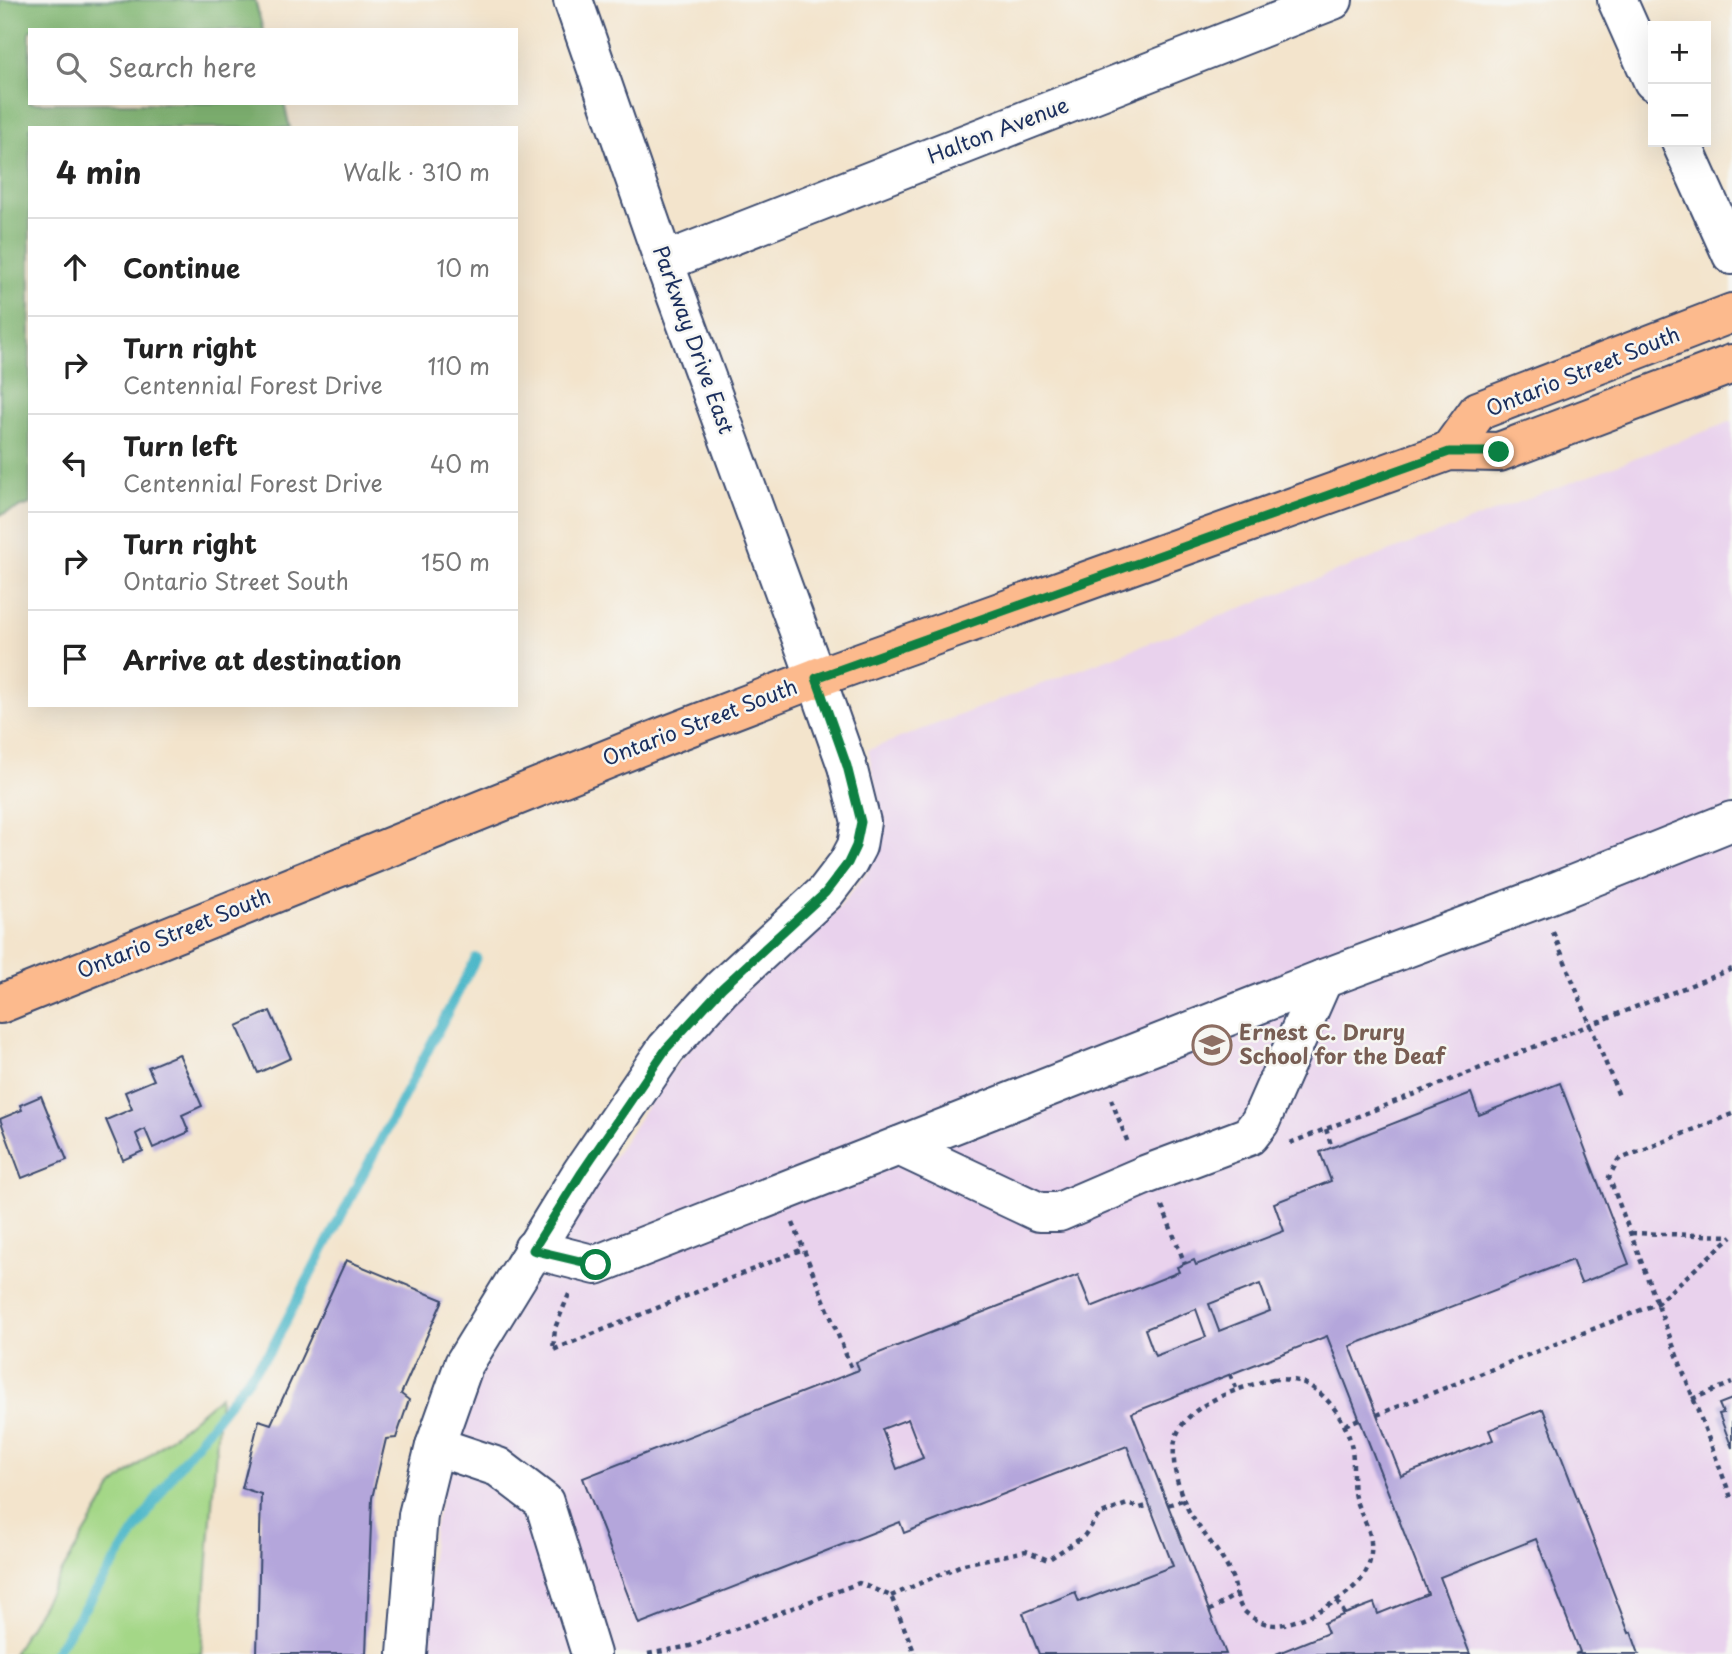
<!DOCTYPE html>
<meta charset="utf-8">
<style>
body{margin:0;font-family:"Playpen Sans",sans-serif;background:#f6f6f6;color:#222}
.controls{position:absolute;right:21px;top:21px;display:grid;overflow:hidden;border-radius:0px;box-shadow:0 7px 28px #0002}
.controls button{width:63px;height:63px;display:grid;place-items:center;padding:0;border:0;border-bottom:2px solid #e0e0e0;background:#fff;color:#222;font:35px sans-serif}
.stop{position:absolute;width:21px;height:21px;margin:-16px;border:5px solid #0b8043;border-radius:50%;background:#fff}
.stop.end{background:#0b8043;border-color:#fff;box-shadow:0 2px 7px #0008}
.list{margin:0;padding:0;list-style:none}
h2{display:flex;justify-content:space-between;align-items:center;height:91px;margin:0;padding:0 28px;font-size:30px}
h2 small{font-size:23px;font-weight:400;color:#767676}
.list li{display:grid;grid-template-columns:46px 1fr auto;gap:21px;align-items:center;box-sizing:border-box;height:98px;padding:0 28px;border-top:2px solid #e0e0e0}
.list b{display:block;font-size:26px;white-space:nowrap}
.list p{margin:0;font-size:23px;white-space:nowrap;color:#767676}
.list em{font-size:23px;font-style:normal;color:#767676}
.icon{flex:none;width:38px;height:38px;fill:none;stroke:currentColor;stroke-width:2;stroke-linecap:round;stroke-linejoin:round}
.map{position:relative;flex:none;width:1732px;height:1654px;overflow:hidden}
.search{position:absolute;background:#fff;box-shadow:0 7px 28px #0002;left:28px;top:28px;width:490px;height:77px;display:flex;align-items:center;gap:18px;box-sizing:border-box;padding:0 24px;border-radius:0px;color:#767676;font-size:26px}
.panel{position:absolute;background:#fff;box-shadow:0 7px 28px #0002;left:28px;top:126px;width:490px;height:581px;border-radius:0px}
.map>svg:first-child{display:block}
.built{fill:#e9d2ed}
.green{fill:#a4d787;stroke:#608372;stroke-width:2}
.forest{fill:#83b874;stroke:#4f7469;stroke-width:2}
.lines{fill:none;stroke-linecap:round;stroke-linejoin:round}
.stream{stroke:#4db8c9;stroke-width:10}
.building{fill:#b4a6db;fill-rule:evenodd}
.minor-casing{stroke:#3b4a6e;stroke-width:42}
.major-casing{stroke:#3b4a6e;stroke-width:42}
.path{stroke:#3b4a6e;stroke-width:4.5;stroke-dasharray:5 5;stroke-linecap:butt}
.minor{stroke:#fff;stroke-width:38}
.major{stroke:#fcba8d;stroke-width:38}
.route{stroke:#0b8043;stroke-width:9}
.labels{text-anchor:middle;stroke-width:5;stroke-linejoin:round;paint-order:stroke}
.street-label{font-size:21px;fill:#1b2f5e;stroke:#f6f6f2}
.education-label{font-size:21px;font-weight:bold;fill:#785e54;stroke:#f6f6f2;text-anchor:start}
</style>
<div class="map">
<svg width="1732" height="1654" viewBox="0 0 1732 1654">
<rect width="100%" height="100%" fill="#f6f6f2"/>
<filter id="ink" filterUnits="userSpaceOnUse"><feTurbulence type="fractalNoise" baseFrequency=".0143" numOctaves="2"/><feDisplacementMap in="SourceGraphic" scale="14" xChannelSelector="R" yChannelSelector="G"/><feConvolveMatrix kernelMatrix="1 2 1 2 8 2 1 2 1" color-interpolation-filters="sRGB"/></filter>
<filter id="wash" filterUnits="userSpaceOnUse"><feTurbulence type="fractalNoise" baseFrequency=".00686" numOctaves="4" result="noise"/><feDisplacementMap in="SourceGraphic" scale="28" xChannelSelector="R" yChannelSelector="G"/><feGaussianBlur stdDeviation="1.57" result="paint"/><feColorMatrix in="noise" values="0 0 0 0 0 0 0 0 0 0 0 0 0 0 0 0 0 1.4 0 .05"/><feComposite in="paint" operator="in"/></filter>
<g filter="url(#wash)">
<rect width="100%" height="100%" fill="#f3e4cc"/>
<polygon class="built" points="1732,421 1732,1654 421,1654 434,1528 466,1401 485,1353 667,1076 719,1014 834,914 869,870 881,842 883,821 868,750"/>
<polygon class="green" points="220,1396 201,1654 13,1654 113,1486"/>
<polygon class="forest" points="0,0 255,0 263,30 30,30 30,103 284,103 290,128 30,128 30,504 0,515"/>
<g class="lines">
<polyline class="stream" points="54,1654 175,1471 272,1348 476,958"/>
</g>
<g id="blocks">
<g class="building">
<polygon points="270,1011 291,1058 258,1073 237,1026"/>
<polygon points="179,1054 202,1106 182,1115 189,1132 153,1148 145,1129 136,1134 143,1151 123,1160 106,1120 132,1109 125,1092 154,1080 148,1067"/>
<path d="M1560,1083L1629,1264L1581,1283L1572,1260L1350,1346L1401,1476L1493,1440L1489,1430L1543,1409L1629,1633L1631,1632L1639,1654H1575L1580,1652L1536,1539L1440,1577L1470,1654H1276L1328,1633L1324,1623L1345,1614L1374,1603L1378,1614L1428,1594L1327,1336L1132,1413L1226,1654H1039L1023,1613L1075,1592L1079,1602L1173,1566L1127,1446L904,1533L900,1522L639,1624L583,1478L859,1370L856,1362L1078,1275L1091,1307L1179,1272L1177,1267L1194,1260L1196,1265L1284,1231L1274,1203L1331,1181L1320,1152L1471,1093L1479,1115ZM1260,1284L1270,1311L1219,1331L1209,1304ZM1196,1309L1206,1337L1155,1356L1145,1329ZM908,1419L923,1458L897,1469L882,1429Z"/>
<polygon points="41,1096 67,1160 22,1178 0,1119 22,1110 20,1105"/>
<polygon points="346,1260 443,1300 401,1394 409,1400 396,1438 386,1439 372,1498 366,1654 257,1654 261,1494 242,1488 259,1420 271,1424"/>
<polygon points="1732,1399 1732,1448 1719,1414 1723,1413 1719,1404"/>
</g>
</g>
</g>
<g filter="url(#ink)">
<use href="#blocks" fill-opacity="0" stroke="#3b4a6e" stroke-width="2"/>
<g class="lines">
<g class="minor-casing">
<g id="minor">
<polyline points="1617,0 1653,81"/>
<polyline points="1681,142 1732,255"/>
<polyline points="664,262 1333,0"/>
<polyline points="899,1146 1039,1212 1059,1212 1145,1175 1249,1136 1260,1122 1323,979"/>
<polyline points="533,1249 596,1265 1323,979 1540,898 1732,821"/>
<polyline points="435,1446 498,1467 544,1502 591,1654"/>
<polyline points="407,1654 418,1515 435,1446 464,1364 582,1172 666,1049 722,988 825,893 848,863 857,846 861,822 847,766 816,678 664,262 573,0"/>
</g>
</g>
<g class="major-casing">
<g id="major">
<polyline points="1449,451 1478,411 1732,313"/>
<polyline points="0,1004 665,736 816,678 1449,451 1499,452 1732,364"/>
</g>
</g>
<g class="path">
<polyline points="1553,932 1619,1096"/>
<polyline points="1111,1099 1128,1143"/>
<polyline points="1732,1114 1618,1160 1609,1177 1732,1500"/>
<polyline points="1326,1129 1332,1148"/>
<polyline points="1290,1143 1732,969"/>
<polyline points="1162,1206 1185,1264"/>
<polyline points="793,1223 853,1372"/>
<polyline points="1631,1233 1731,1236"/>
<polyline points="569,1294 555,1328 553,1350 803,1249"/>
<polyline points="1230,1374 1236,1388"/>
<path d="M1273,1379C1283,1379 1294,1379 1304,1383C1328,1394 1348,1423 1352,1449C1354,1463 1352,1478 1354,1492C1356,1509 1370,1525 1371,1542C1372,1554 1370,1567 1363,1577C1348,1598 1301,1624 1276,1625C1264,1625 1251,1618 1243,1610C1236,1601 1236,1585 1231,1575C1222,1554 1205,1537 1193,1518C1179,1497 1167,1455 1178,1432C1193,1401 1242,1387 1273,1379Z"/>
<polyline points="1692,1399 1732,1383"/>
<polyline points="1377,1415 1656,1304 1732,1236"/>
<polyline points="1345,1425 1359,1419"/>
<polyline points="1168,1505 1185,1499"/>
<polyline points="891,1596 964,1564 1026,1551 1048,1560 1084,1536 1099,1515 1127,1504 1140,1508 1150,1505"/>
<polyline points="1337,1601 1345,1614"/>
<polyline points="1209,1611 1237,1594"/>
<polyline points="648,1654 690,1646 859,1583 891,1596 915,1654"/>
</g>
<use href="#minor" class="minor"/>
<use href="#major" class="major"/>
</g>
</g>
<g class="lines" filter="url(#ink)">
<polyline class="route" points="596,1265 533,1250 582,1172 666,1049 722,988 825,893 848,863 856,846 861,822 847,766 816,678 1449,452 1499,452"/>
</g>
<defs>
<g id="school-ring" transform="scale(2.0125)"><circle r="9.5" fill="#f6f6f2" stroke="#8d6e63" stroke-width="1.5"/><path d="M0-5L7-2L0 1L-7-2ZM-4 1L0 2.5L4 1V4Q0 6-4 4Z" fill="#8d6e63"/></g>
</defs>
<g fill-rule="evenodd">
<use href="#school-ring" x="1212" y="1045"/>
</g>
<g class="labels">
<g class="street-label">
<text transform="translate(998 131) rotate(-21)" y="7">Halton Avenue</text>
<text transform="translate(693 340) rotate(70)" y="7">Parkway Drive East</text>
<text transform="translate(1583 372) rotate(-22)" y="7">Ontario Street South</text>
<text transform="translate(700 723) rotate(-21)" y="7">Ontario Street South</text>
<text transform="translate(174 934) rotate(-22)" y="7">Ontario Street South</text>
</g>
<g class="education-label">
<text x="1239" y="1040">Ernest C. Drury<tspan x="1239" dy="24">School for the Deaf</tspan></text>
</g>
</g>
</svg>
<div class="controls">
<button>+</button>
<button>−</button>
</div>
<div class="stop" style="left:596px;top:1265px"></div>
<div class="stop end" style="left:1499px;top:452px"></div>
<div class="search"><svg class="icon" aria-label="search" viewBox="0 0 24 24"><circle cx="10" cy="10" r="6"/><path d="M15 15l6 6"/></svg>Search here</div>
<section class="panel">
<h2>4 min<small>Walk · 310 m</small></h2>
<ul class="list">
<li><svg class="icon" aria-label="ahead" viewBox="0 0 24 24"><path d="M12 20V5M6 11l6-6 6 6"/></svg><div><b>Continue</b></div><em>10 m</em></li>
<li><svg class="icon" aria-label="right" viewBox="0 0 24 24"><path d="M7 20v-9h11M14 6l5 5-5 5"/></svg><div><b>Turn right</b><p>Centennial Forest Drive</p></div><em>110 m</em></li>
<li><svg class="icon" aria-label="left" viewBox="0 0 24 24"><path d="M17 20v-9H6M10 6l-5 5 5 5"/></svg><div><b>Turn left</b><p>Centennial Forest Drive</p></div><em>40 m</em></li>
<li><svg class="icon" aria-label="right" viewBox="0 0 24 24"><path d="M7 20v-9h11M14 6l5 5-5 5"/></svg><div><b>Turn right</b><p>Ontario Street South</p></div><em>150 m</em></li>
<li><svg class="icon" aria-label="arrive" viewBox="0 0 24 24"><path d="M6 21V4h12l-3 4 3 4H6"/></svg><div><b>Arrive at destination</b></div></li>
</ul>
</section>
</div>
